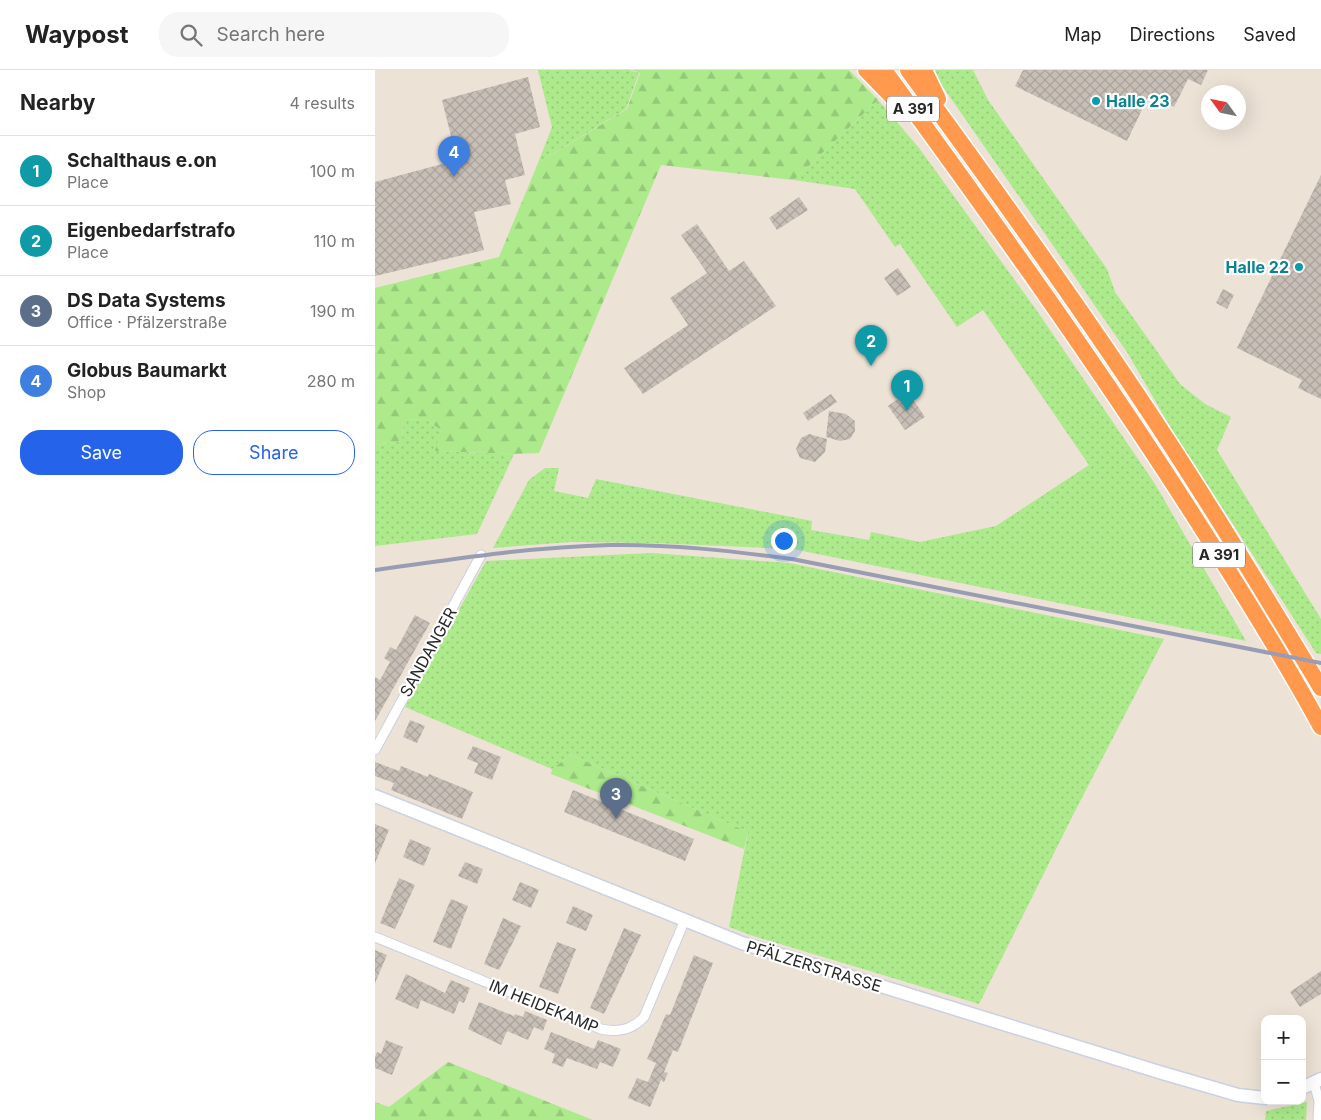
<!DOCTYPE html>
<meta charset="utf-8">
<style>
body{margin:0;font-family:Inter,sans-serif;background:#f6f6f6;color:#222}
.controls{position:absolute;right:15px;bottom:15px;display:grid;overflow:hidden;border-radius:10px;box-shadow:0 5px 20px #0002}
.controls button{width:45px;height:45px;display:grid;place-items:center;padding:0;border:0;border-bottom:1px solid #e0e0e0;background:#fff;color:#222;font:25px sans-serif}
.compass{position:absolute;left:826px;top:15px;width:45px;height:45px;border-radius:50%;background:#fff;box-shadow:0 5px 20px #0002;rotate:303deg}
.you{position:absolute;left:408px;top:470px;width:18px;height:18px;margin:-12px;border:4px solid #fff;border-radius:50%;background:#1a73e8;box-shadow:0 0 0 8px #1a73e833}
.badge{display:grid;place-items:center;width:32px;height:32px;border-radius:50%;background:#2563eb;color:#fff;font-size:16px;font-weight:700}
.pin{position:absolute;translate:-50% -41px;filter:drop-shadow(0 1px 2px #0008)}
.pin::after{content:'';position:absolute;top:26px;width:18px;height:15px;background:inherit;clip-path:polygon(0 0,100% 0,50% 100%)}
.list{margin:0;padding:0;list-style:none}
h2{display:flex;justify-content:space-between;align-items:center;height:65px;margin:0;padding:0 20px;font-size:21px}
h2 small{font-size:16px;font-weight:400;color:#767676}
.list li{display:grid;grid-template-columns:32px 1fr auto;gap:15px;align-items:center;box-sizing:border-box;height:70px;padding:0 20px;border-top:1px solid #e0e0e0}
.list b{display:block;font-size:19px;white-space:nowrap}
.list p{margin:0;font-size:16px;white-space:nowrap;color:#767676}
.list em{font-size:16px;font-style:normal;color:#767676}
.actions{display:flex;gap:10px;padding:15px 20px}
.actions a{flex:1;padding:11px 0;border:1px solid #2563eb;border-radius:20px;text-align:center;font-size:18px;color:#2563eb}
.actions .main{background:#2563eb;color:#fff}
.icon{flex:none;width:28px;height:28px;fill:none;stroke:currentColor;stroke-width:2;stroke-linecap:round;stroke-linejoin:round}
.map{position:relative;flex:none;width:946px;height:1050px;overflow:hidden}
header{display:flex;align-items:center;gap:30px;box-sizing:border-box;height:70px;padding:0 25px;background:#fff;border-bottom:1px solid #e0e0e0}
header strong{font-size:24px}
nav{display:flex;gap:28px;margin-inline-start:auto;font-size:18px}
.search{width:350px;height:45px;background:#f6f6f6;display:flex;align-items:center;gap:12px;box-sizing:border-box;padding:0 18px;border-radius:20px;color:#767676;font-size:19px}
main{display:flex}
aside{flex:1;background:#fff}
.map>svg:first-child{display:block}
.grass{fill:url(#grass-dots)}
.forest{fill:url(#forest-firs)}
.building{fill:url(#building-cross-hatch)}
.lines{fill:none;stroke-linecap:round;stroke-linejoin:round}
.street-casing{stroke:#cbd0e3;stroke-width:11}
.secondary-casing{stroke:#cbd0e3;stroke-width:15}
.highway-casing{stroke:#fff;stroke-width:19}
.street{stroke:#fff;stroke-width:9}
.secondary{stroke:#fff;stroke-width:12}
.highway{stroke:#ff994e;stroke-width:16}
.rail{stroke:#999db4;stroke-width:4}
.culture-dot{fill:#0f9aa8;stroke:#fff;stroke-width:2}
.labels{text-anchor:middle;stroke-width:4.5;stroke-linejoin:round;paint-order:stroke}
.shield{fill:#fff;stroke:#686868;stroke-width:1}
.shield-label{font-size:15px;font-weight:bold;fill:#272727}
.culture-label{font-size:16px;font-weight:bold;fill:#0d838f;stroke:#fff;text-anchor:start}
.street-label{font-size:16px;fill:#272727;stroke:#fff}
</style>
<header>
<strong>Waypost</strong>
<div class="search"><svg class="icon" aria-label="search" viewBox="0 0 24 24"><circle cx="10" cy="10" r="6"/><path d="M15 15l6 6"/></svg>Search here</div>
<nav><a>Map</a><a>Directions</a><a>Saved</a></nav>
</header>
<main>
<aside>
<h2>Nearby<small>4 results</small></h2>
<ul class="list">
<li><span class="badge" style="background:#0f9aa8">1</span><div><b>Schalthaus e.on</b><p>Place</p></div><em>100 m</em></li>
<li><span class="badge" style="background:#0f9aa8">2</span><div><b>Eigenbedarfstrafo</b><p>Place</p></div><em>110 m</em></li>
<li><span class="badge" style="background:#5c6f8a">3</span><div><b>DS Data Systems</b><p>Office · Pfälzerstraße</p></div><em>190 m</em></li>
<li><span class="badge" style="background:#3f7fe0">4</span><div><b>Globus Baumarkt</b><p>Shop</p></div><em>280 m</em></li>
</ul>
<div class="actions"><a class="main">Save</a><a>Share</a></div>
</aside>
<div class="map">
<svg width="946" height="1050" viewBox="0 0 946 1050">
<defs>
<pattern id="grass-dots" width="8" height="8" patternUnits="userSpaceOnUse" patternTransform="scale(1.25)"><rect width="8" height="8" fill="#acea8b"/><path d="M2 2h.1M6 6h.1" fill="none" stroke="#94c978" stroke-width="1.8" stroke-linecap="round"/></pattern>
<pattern id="forest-firs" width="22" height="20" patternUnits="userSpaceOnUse" patternTransform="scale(1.25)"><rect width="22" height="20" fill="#acea8b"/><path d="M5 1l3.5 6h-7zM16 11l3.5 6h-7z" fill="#94c978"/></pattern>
<pattern id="building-cross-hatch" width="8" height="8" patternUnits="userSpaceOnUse" patternTransform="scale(1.25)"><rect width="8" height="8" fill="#c7bfb6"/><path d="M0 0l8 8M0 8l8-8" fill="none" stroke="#aba49c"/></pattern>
</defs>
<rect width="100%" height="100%" fill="#ece2d6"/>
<g class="grass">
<polygon points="163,0 254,0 264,3 251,39 163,93 177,57"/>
<polygon points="560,0 598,0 613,30 732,199 740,222 805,314 830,334 856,347 842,380 946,549 946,584 941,583 796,358 752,282 566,14"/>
<polygon points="503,30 544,78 662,241 780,414 871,571 418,479 277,473 196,472 118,478 154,410 170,398 184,398 179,421 213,428 221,409 437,451 436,460 494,470 496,462 545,472 621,456 714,395 608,240 582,257 525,174 520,177 480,119 419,110"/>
<polygon points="50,349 66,360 61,381 139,384 102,464 0,476 0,375 27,371 28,350"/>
<polygon points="276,483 414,493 789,569 698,745 604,934 375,865 354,857 373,762 196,685 177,699 30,637 111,491"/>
<polygon points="932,1032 931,1050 890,1050 891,1041"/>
</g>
<g class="forest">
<polygon points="257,0 474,0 503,30 419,110 286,95 164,383 139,384 60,381 66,360 50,349 28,350 27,371 0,375 0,218 124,187 163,93 252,39 265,3"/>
<polygon points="196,685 373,762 369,779 176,704 177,699"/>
<polygon points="73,992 218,1050 0,1050 0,1032 14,1037"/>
</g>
<g class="building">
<polygon points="648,0 833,0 826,15 813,9 799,37 774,25 752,71 640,16"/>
<polygon points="153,7 165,57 140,64 150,105 130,110 136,134 99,142 109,180 0,206 0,112 82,90 67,30"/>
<polygon points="946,105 946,329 923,318 927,310 862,278"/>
<polygon points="424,127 433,140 402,160 394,148"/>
<polygon points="322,154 354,201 369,191 401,236 268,324 249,298 313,255 295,228 332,203 306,165"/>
<polygon points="523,198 536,217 522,226 509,208"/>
<polygon points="848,219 859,225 852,239 841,233"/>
<polygon points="533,322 550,347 530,360 513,336"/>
<polygon points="456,324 462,332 433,351 428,343"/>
<polygon points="454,341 471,344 480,351 480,361 475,369 465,371 451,367"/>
<polygon points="434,364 452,369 450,382 440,392 425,388 421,379 426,368"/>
<polygon points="40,545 55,553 0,651 0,607 5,610 15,592 9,588 12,583 15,577 21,580"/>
<polygon points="35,650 50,656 42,673 28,667"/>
<polygon points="98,676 126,687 117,710 99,703 103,693 92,689"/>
<polygon points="0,692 24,701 26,696 53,707 54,704 98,722 87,749 16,720 19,713 0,706"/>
<polygon points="198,720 319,769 310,791 189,742"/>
<polygon points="0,754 14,760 0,793"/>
<polygon points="35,769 56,778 49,796 28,787"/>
<polygon points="90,792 108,799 102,814 83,806"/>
<polygon points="24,808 40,815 20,859 5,853"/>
<polygon points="145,812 164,820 156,838 137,830"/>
<polygon points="76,829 93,836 76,879 58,872"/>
<polygon points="198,836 218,845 211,861 191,853"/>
<polygon points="128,848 146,856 124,900 109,894"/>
<polygon points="249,858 266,865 229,944 215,938"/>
<polygon points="182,872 201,879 183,924 164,917"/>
<polygon points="0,880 12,885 0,913"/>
<polygon points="319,885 338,893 303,982 298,980 289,1002 293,1003 289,1012 286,1010 275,1037 253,1028 262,1008 273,1012 281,993 272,989 291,944 295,945"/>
<polygon points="946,901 946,924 925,937 915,922"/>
<polygon points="31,904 70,923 76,910 95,918 89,933 84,931 79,944 46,930 43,939 20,929"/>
<polygon points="104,932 139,946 140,944 148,947 150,941 172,950 168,961 159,957 153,970 132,961 126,975 93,959"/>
<polygon points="176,962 219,979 223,970 246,979 238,997 225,992 222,999 192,988 188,997 177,993 180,984 169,979"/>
<polygon points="11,970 28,977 17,1005 0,998 0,987 2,982 6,984"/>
</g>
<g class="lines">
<g class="street-casing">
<g id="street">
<polyline points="0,680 106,485"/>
<path d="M0,867L226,959C243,963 257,960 269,947L309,852"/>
<polyline points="939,1013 944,1031 943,1050"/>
</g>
</g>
<g class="secondary-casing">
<g id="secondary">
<polyline points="0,726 367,873 784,1002 863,1025 890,1028"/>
<polyline points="927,1018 946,1009"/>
</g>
</g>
<g class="highway-casing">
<g id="highway">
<polyline points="491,0 523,33"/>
<path d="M509,0C622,155 734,311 836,473C874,533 912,594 946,657"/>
<path d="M533,0C613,109 693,220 768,333C830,426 888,522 946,618"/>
<polyline points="549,0 563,29"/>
</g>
</g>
<use href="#street" class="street"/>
<use href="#secondary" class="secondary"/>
<use href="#highway" class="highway"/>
<path class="rail" d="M0,500C78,489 156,477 235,475C296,474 356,481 417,489L946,593"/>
</g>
<g class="culture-dot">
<circle cx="721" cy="31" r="5"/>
<circle cx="924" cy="197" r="5"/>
</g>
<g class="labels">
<g class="shield">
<rect x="512" y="26.5" width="52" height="25" rx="4"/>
<rect x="818" y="472.5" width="52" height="25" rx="4"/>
</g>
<g class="shield-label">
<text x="538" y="44">A 391</text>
<text x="844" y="490">A 391</text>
</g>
<g class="culture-label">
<text x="731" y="37">Halle 23</text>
<text x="914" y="203" text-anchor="end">Halle 22</text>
</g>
<g class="street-label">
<text transform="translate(53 582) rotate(-61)" y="6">SANDANGER</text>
<text transform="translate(439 896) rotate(17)" y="6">PFÄLZERSTRASSE</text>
<text transform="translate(169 936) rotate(22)" y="6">IM HEIDEKAMP</text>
</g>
</g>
</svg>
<div class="controls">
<button>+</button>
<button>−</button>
</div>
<svg class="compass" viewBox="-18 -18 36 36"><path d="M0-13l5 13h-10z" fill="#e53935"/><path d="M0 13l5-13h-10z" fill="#767676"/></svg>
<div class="you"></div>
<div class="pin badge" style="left:532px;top:341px;background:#0f9aa8">1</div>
<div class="pin badge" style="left:496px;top:296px;background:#0f9aa8">2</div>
<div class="pin badge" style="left:241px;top:749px;background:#5c6f8a">3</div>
<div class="pin badge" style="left:79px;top:107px;background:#3f7fe0">4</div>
</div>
</main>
